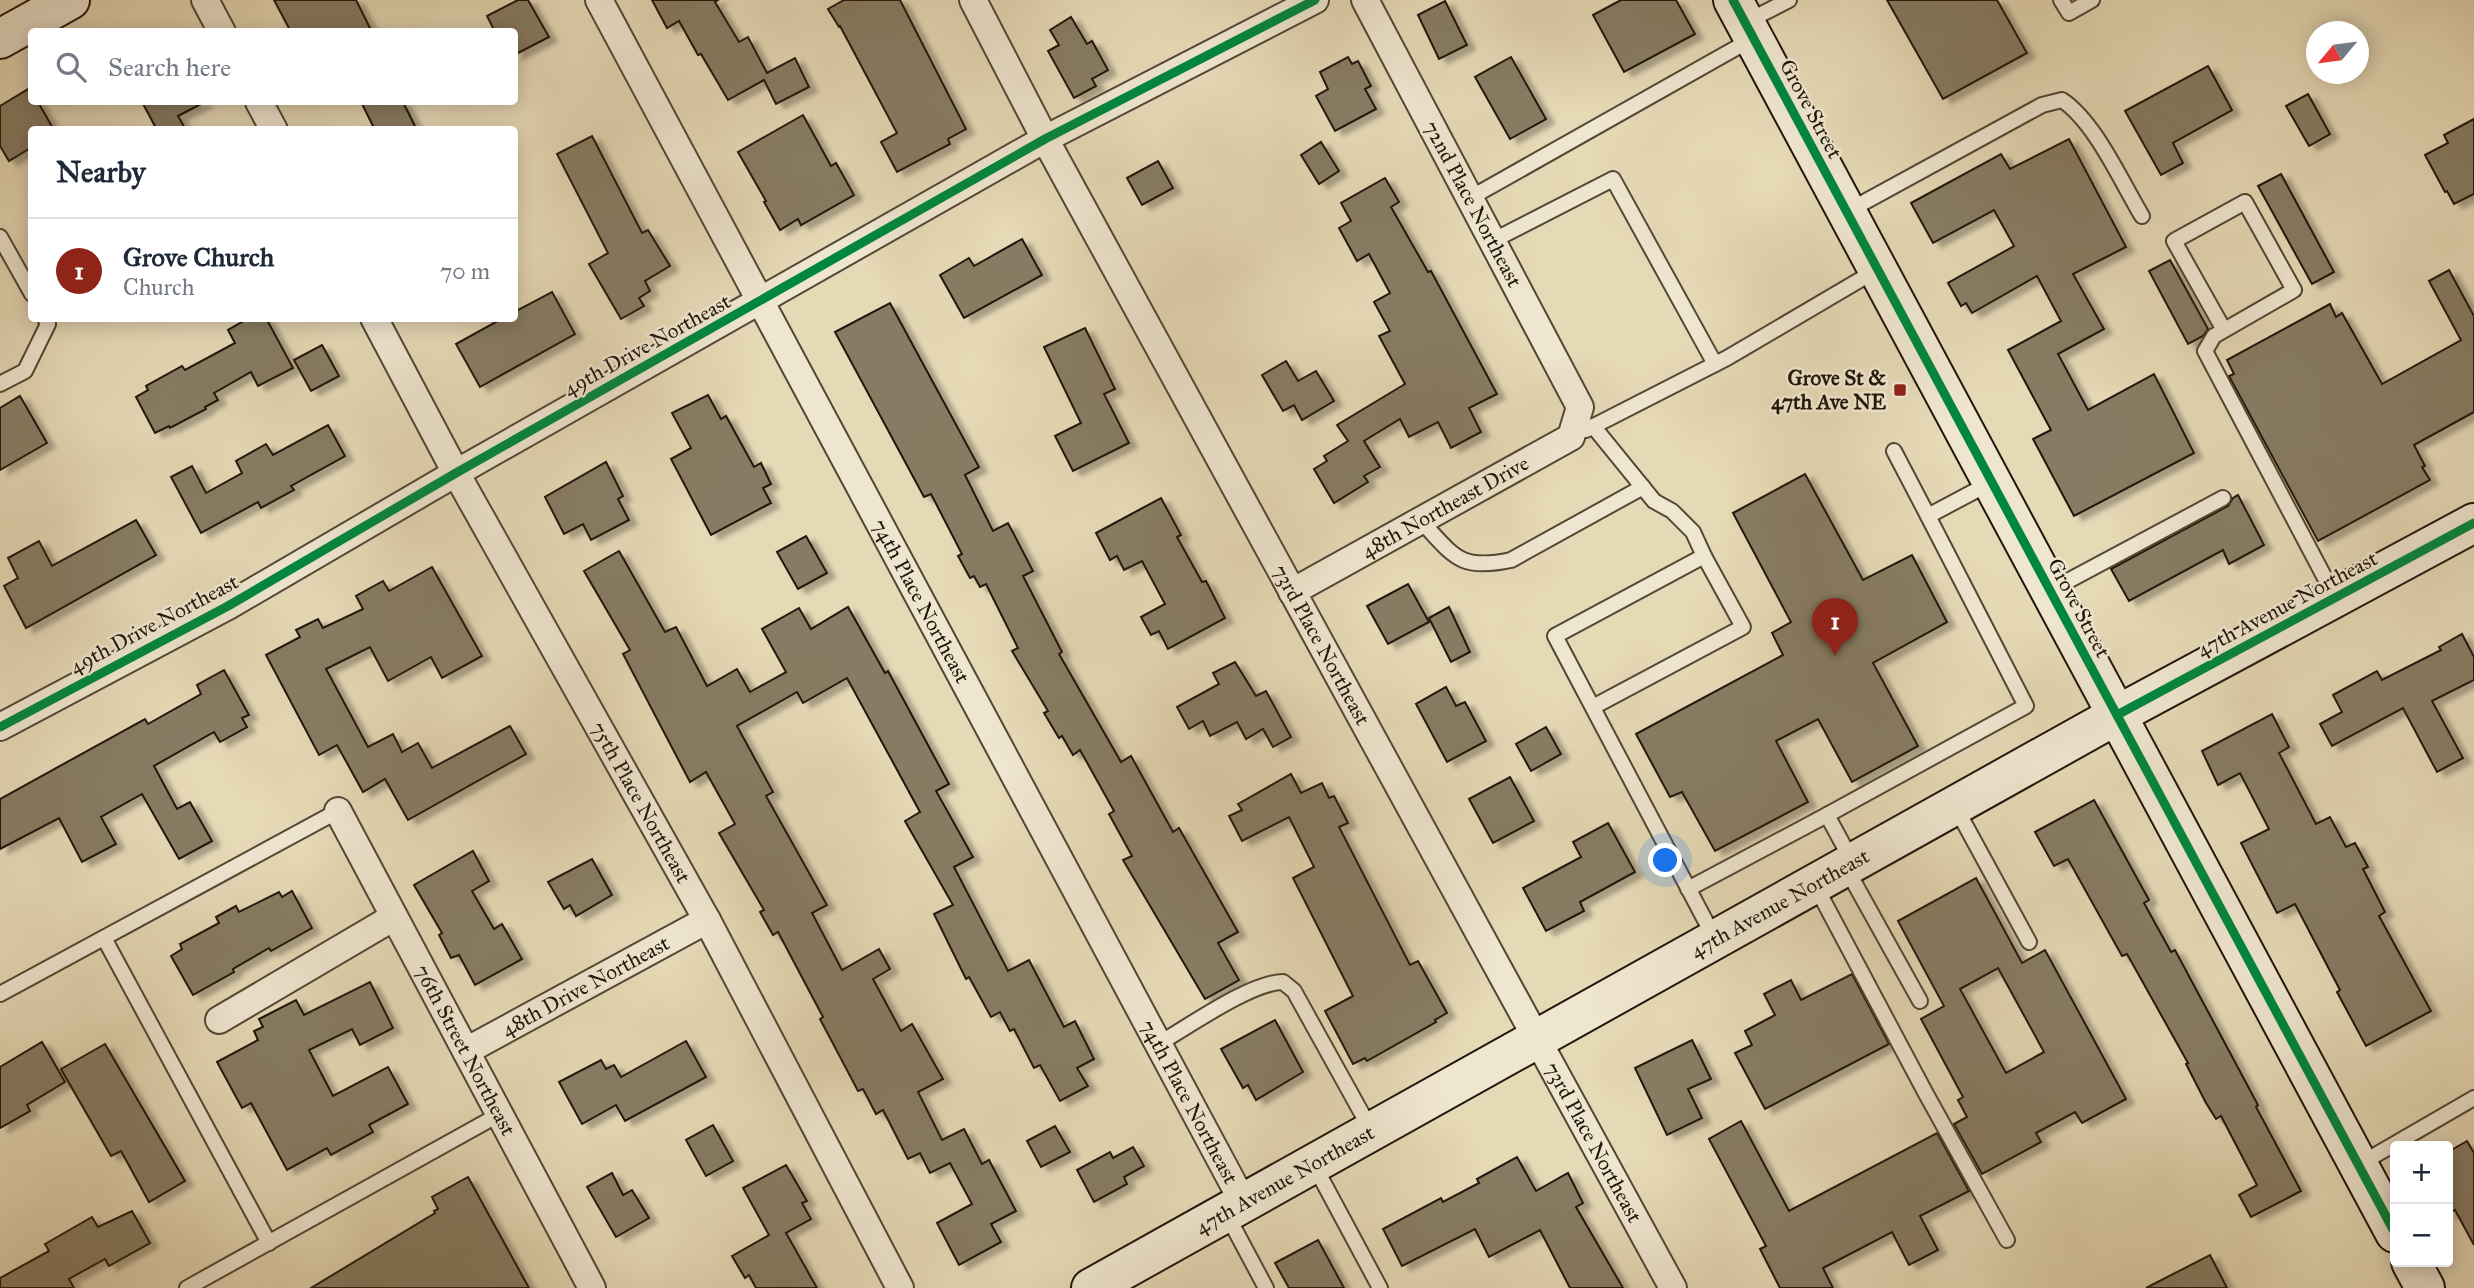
<!DOCTYPE html>
<meta charset="utf-8">
<style>
body{margin:0;font-family:"IM FELL Great Primer",serif;background:#f2f2f3;color:#1f2937}
.controls{position:absolute;right:21px;bottom:21px;display:grid;overflow:hidden;border-radius:7px;box-shadow:0 4px 18px #0003}
.controls button{width:63px;height:63px;display:grid;place-items:center;padding:0;border:0;border-bottom:2px solid #e0e1e3;background:#fff;color:#1f2937;font:35px sans-serif}
.compass{position:absolute;left:2306px;top:21px;width:63px;height:63px;border-radius:50%;background:#fff;box-shadow:0 4px 18px #0003;rotate:241deg}
.you{position:absolute;left:1666px;top:861px;width:24px;height:24px;margin:-18px;border:5px solid #fff;border-radius:50%;background:#1a73e8;box-shadow:0 0 0 10px #1a73e833}
.badge{display:grid;place-items:center;width:46px;height:46px;border-radius:50%;background:#8f2418;color:#fff;font-size:23px;font-weight:700}
.pin{position:absolute;translate:-50% -58px;filter:drop-shadow(0 2px 4px #0008)}
.pin::after{content:'';position:absolute;top:37px;width:24px;height:21px;background:inherit;clip-path:polygon(0 0,100% 0,50% 100%)}
.list{margin:0;padding:0;list-style:none}
h2{display:flex;justify-content:space-between;align-items:center;height:91px;margin:0;padding:0 28px;font-size:30px}
h2 small{font-size:23px;font-weight:400;color:#747a83}
.list li{display:grid;grid-template-columns:46px 1fr auto;gap:21px;align-items:center;box-sizing:border-box;height:105px;padding:0 28px;border-top:2px solid #e0e1e3}
.list b{display:block;font-size:26px;white-space:nowrap}
.list p{margin:0;font-size:23px;white-space:nowrap;color:#747a83}
.list em{font-size:23px;font-style:normal;color:#747a83}
.icon{flex:none;width:38px;height:38px;fill:none;stroke:currentColor;stroke-width:2;stroke-linecap:round;stroke-linejoin:round}
.map{position:relative;flex:none;width:2474px;height:1288px;overflow:hidden}
.search{position:absolute;background:#fff;box-shadow:0 4px 18px #0003;left:28px;top:28px;width:490px;height:77px;display:flex;align-items:center;gap:18px;box-sizing:border-box;padding:0 24px;border-radius:7px;color:#747a83;font-size:26px}
.panel{position:absolute;background:#fff;box-shadow:0 4px 18px #0003;left:28px;top:126px;width:490px;height:196px;border-radius:7px}
.map>svg:first-child{display:block}
.building{fill:#877b63;stroke:#20160a;stroke-width:2;fill-rule:evenodd;filter:url(#shadow)}
.lines{fill:none;stroke-linecap:round;stroke-linejoin:round}
.lane-casing{stroke:#524735;stroke-width:18}
.street-casing{stroke:#524735;stroke-width:30}
.secondary-casing{stroke:#20160a;stroke-width:42}
.lane{stroke:#efe6d0;stroke-width:14}
.street{stroke:#efe6d0;stroke-width:26}
.secondary{stroke:#efe6d0;stroke-width:38}
.cycleway-casing{stroke:#efe6d0;stroke-width:13}
.cycleway{stroke:#00873e;stroke-width:9}
.poi-dot{fill:#8f2418;stroke:#efe6d0;stroke-width:2.5}
.labels{text-anchor:middle;stroke-width:5;stroke-linejoin:round;paint-order:stroke}
.street-label{font-size:21px;fill:#20160a;stroke:#efe6d0}
.poi-label{font-size:21px;font-weight:bold;fill:#20160a;stroke:#efe6d0;text-anchor:end}
</style>
<div class="map">
<svg width="2474" height="1288" viewBox="0 0 2474 1288">
<defs>
<filter id="shadow"><feDropShadow dx="8" dy="4.5" stdDeviation="2" flood-color="#0004"/></filter>
</defs>
<rect width="100%" height="100%" fill="#e6d9b6"/>
<filter id="stains"><feTurbulence type="fractalNoise" baseFrequency=".00286" numOctaves="4"/><feColorMatrix values="0 0 0 0 .2 0 0 0 0 .09 0 0 0 0 .02 0 0 0 .5 -.17"/></filter>
<radialGradient id="worn" r=".72"><stop offset=".6" stop-color="#630" stop-opacity="0"/><stop offset="1" stop-color="#630" stop-opacity=".3"/></radialGradient>
<g class="building">
<polygon points="274,0 356,0 372,32 291,32"/>
<polygon points="518,0 528,0 549,37 514,55 514,32 495,32 487,16"/>
<polygon points="652,0 718,0 715,2 739,42 748,37 767,73 795,58 809,87 776,104 764,80 728,100 701,54 698,55 679,21 667,28"/>
<polygon points="844,0 900,0 966,129 948,139 950,144 897,172 881,142 897,133 840,26 839,27 828,9"/>
<polygon points="1621,0 1676,0 1695,34 1624,72 1593,15"/>
<polygon points="1887,0 1997,0 2027,53 1943,99"/>
<polygon points="1445,1 1467,45 1439,59 1418,15"/>
<polygon points="1071,17 1087,44 1092,41 1108,70 1092,79 1096,86 1074,98 1048,51 1059,45 1050,30"/>
<polygon points="1348,57 1352,64 1358,61 1371,86 1365,89 1376,109 1335,131 1316,96 1328,89 1320,72"/>
<polygon points="1511,57 1546,119 1510,139 1475,77"/>
<polygon points="2208,66 2232,110 2173,143 2183,163 2161,175 2125,111"/>
<polygon points="30,88 32,102 38,102 54,130 32,130 32,147 9,161 0,146 0,106"/>
<polygon points="2308,94 2330,134 2309,146 2286,106"/>
<polygon points="142,102 205,102 178,116 186,130 157,130"/>
<polygon points="361,102 403,102 417,130 375,130"/>
<polygon points="803,115 831,166 836,163 854,195 801,225 798,219 780,230 764,202 766,201 738,152"/>
<polygon points="2474,119 2474,194 2454,204 2447,191 2445,192 2425,155 2448,143 2444,135"/>
<polygon points="592,136 642,233 648,230 670,266 645,281 650,291 639,298 644,306 621,319 589,264 608,253 557,154"/>
<polygon points="2069,139 2126,247 2073,274 2104,329 2058,354 2088,410 2154,374 2194,453 2074,516 2033,439 2051,430 2008,350 2061,321 2037,276 1972,313 1966,303 1961,306 1948,283 2014,246 1994,210 1933,243 1911,203 2001,154 2010,169"/>
<polygon points="1321,142 1339,171 1319,184 1301,155"/>
<polygon points="1158,161 1173,188 1142,205 1127,178"/>
<polygon points="2281,174 2334,272 2312,284 2258,186"/>
<polygon points="1385,178 1399,202 1391,207 1428,272 1431,271 1497,394 1469,408 1481,432 1451,448 1438,422 1409,437 1400,419 1364,441 1380,467 1364,476 1368,482 1334,503 1314,469 1327,461 1324,456 1348,441 1337,425 1405,384 1379,336 1390,331 1374,302 1390,293 1369,254 1357,261 1339,228 1351,221 1341,203"/>
<polygon points="1022,239 1042,275 964,318 940,275 969,258 974,266"/>
<polygon points="2170,260 2208,329 2203,336 2188,344 2149,271"/>
<polygon points="2449,270 2474,316 2474,412 2414,445 2425,466 2422,467 2430,480 2318,541 2229,376 2234,374 2227,360 2330,304 2336,317 2342,313 2382,384 2461,340 2429,281"/>
<polygon points="552,292 575,334 480,387 456,344 503,318 514,318 514,312"/>
<polygon points="890,303 979,467 965,475 993,531 1008,523 1033,571 1023,576 1062,652 1059,654 1121,762 1131,756 1173,832 1179,828 1238,932 1218,943 1239,980 1205,999 1123,860 1132,856 1109,814 1114,811 1080,750 1073,755 1062,736 1059,738 1044,713 1048,711 1012,651 1018,648 986,584 980,587 974,576 970,578 958,556 962,554 931,494 924,497 835,332"/>
<polygon points="249,318 266,318 293,368 258,386 251,372 214,393 218,400 205,407 206,409 170,428 169,426 155,433 136,397 148,390 146,386 182,366 185,370 235,343 228,330"/>
<polygon points="1085,328 1115,389 1104,394 1129,443 1073,471 1055,436 1081,423 1044,347"/>
<polygon points="322,345 339,376 311,391 294,360"/>
<polygon points="1286,361 1298,381 1316,371 1334,401 1302,420 1294,405 1283,411 1262,375"/>
<polygon points="708,395 721,419 726,416 754,467 761,463 771,484 763,488 771,503 711,535 671,459 691,448 672,413"/>
<polygon points="20,396 47,443 0,470 0,408"/>
<polygon points="328,425 345,456 291,486 294,490 261,508 258,502 201,533 171,477 192,466 206,493 242,473 236,461 266,444 273,455"/>
<polygon points="606,462 623,496 618,499 629,520 591,540 583,524 564,534 545,497"/>
<polygon points="1805,474 1863,580 1912,555 1947,622 1873,663 1918,746 1852,782 1818,719 1776,741 1808,802 1715,851 1682,792 1670,797 1636,734 1783,655 1772,633 1791,622 1733,513"/>
<polygon points="2238,495 2264,545 2229,564 2223,550 2129,601 2111,569 2228,506 2233,498"/>
<polygon points="1161,498 1181,535 1177,537 1202,582 1206,581 1225,618 1168,649 1159,631 1151,635 1141,617 1165,604 1142,561 1124,570 1117,556 1110,560 1096,533"/>
<polygon points="136,520 156,555 26,628 4,586 18,578 8,558 39,541 52,566"/>
<polygon points="806,536 827,573 798,589 777,552"/>
<polygon points="619,551 665,632 676,627 707,686 737,669 750,692 786,672 762,629 799,608 811,629 848,607 885,673 888,671 949,784 936,791 973,857 954,867 1008,971 1029,960 1064,1027 1075,1021 1094,1059 1077,1068 1088,1086 1060,1101 1040,1065 1034,1068 1014,1029 1010,1031 1000,1012 991,1017 969,977 966,979 934,914 953,905 905,821 920,812 847,678 803,703 797,692 737,726 773,792 766,796 827,905 812,913 842,970 879,949 890,969 873,979 901,1031 912,1024 943,1079 918,1092 942,1140 964,1129 982,1164 989,1160 1016,1211 991,1224 1001,1242 959,1265 937,1223 972,1204 950,1163 930,1173 920,1153 908,1159 883,1110 876,1114 863,1089 858,1091 820,1019 823,1017 778,932 773,935 760,912 764,910 719,833 735,824 706,772 690,782 623,654 630,650 584,571"/>
<polygon points="432,567 482,656 442,678 431,657 388,681 370,647 326,669 368,747 393,734 402,752 418,743 432,768 510,726 526,754 408,820 385,779 363,792 337,745 319,755 266,655 300,637 296,630 318,619 323,628 363,609 356,596 383,581 389,591"/>
<polygon points="1408,584 1429,622 1388,644 1367,606"/>
<polygon points="1449,607 1470,652 1451,662 1429,618"/>
<polygon points="2462,634 2474,657 2474,680 2432,701 2463,758 2437,772 2403,708 2332,746 2320,724 2342,712 2333,695 2377,671 2382,680 2441,650 2439,647"/>
<polygon points="1235,662 1256,696 1266,691 1291,737 1273,747 1263,729 1246,739 1237,722 1210,736 1203,721 1189,729 1177,707 1219,684 1213,673"/>
<polygon points="224,670 249,715 242,718 247,727 220,742 214,732 154,766 177,809 190,802 212,841 179,859 142,794 101,817 116,844 82,862 59,818 0,849 0,799 145,719 148,724 201,694 197,685"/>
<polygon points="1446,687 1456,706 1465,702 1486,741 1447,762 1416,704"/>
<polygon points="2272,714 2289,747 2279,753 2316,824 2330,817 2346,847 2355,843 2368,867 2363,869 2385,912 2379,916 2431,1011 2366,1046 2337,992 2340,990 2295,904 2277,913 2241,843 2269,829 2240,773 2218,785 2202,751"/>
<polygon points="1546,727 1561,754 1531,771 1516,744"/>
<polygon points="1291,774 1301,793 1322,783 1329,798 1334,796 1348,823 1339,827 1410,965 1418,961 1447,1013 1435,1020 1436,1022 1367,1061 1365,1058 1353,1064 1325,1011 1353,996 1293,878 1314,867 1289,817 1242,841 1229,816 1242,810 1238,804"/>
<polygon points="1510,777 1534,821 1493,843 1469,799"/>
<polygon points="2094,800 2149,900 2144,903 2171,952 2175,950 2258,1105 2256,1107 2301,1191 2251,1217 2239,1195 2257,1185 2221,1116 2216,1119 2206,1103 2186,1064 2188,1063 2127,954 2122,956 2068,859 2054,866 2035,832"/>
<polygon points="1608,823 1635,872 1580,902 1584,911 1546,931 1523,888 1581,857 1573,842"/>
<polygon points="473,851 489,881 472,891 494,929 502,924 522,959 475,985 459,955 451,958 439,935 442,933 414,885"/>
<polygon points="592,859 612,895 576,916 570,905 564,909 548,882"/>
<path d="M1976,878L2022,963L2045,950L2126,1099L2082,1123L2075,1112L2036,1133L2041,1142L1982,1174L1954,1124L1967,1117L1958,1100L1963,1097L1921,1019L1944,1006L1898,921ZM1998,968L2044,1052L2006,1073L1960,989Z"/>
<polygon points="292,891 312,928 271,951 269,948 233,969 234,972 193,995 171,956 182,949 180,944 219,923 216,917 236,906 239,912 279,892 282,897"/>
<polygon points="1852,974 1889,1044 1765,1109 1735,1053 1752,1045 1745,1031 1775,1015 1764,994 1791,980 1801,1000"/>
<polygon points="370,982 393,1028 360,1045 352,1029 309,1050 333,1096 388,1067 408,1104 369,1125 373,1132 331,1155 327,1148 287,1170 251,1103 242,1108 217,1062 258,1040 254,1031 263,1027 259,1019 296,1000 304,1015"/>
<polygon points="1275,1020 1303,1072 1256,1100 1248,1085 1243,1088 1221,1049"/>
<polygon points="1692,1040 1711,1079 1688,1089 1702,1118 1667,1135 1635,1068"/>
<polygon points="686,1041 706,1077 625,1121 616,1105 582,1124 559,1082 601,1060 606,1069 614,1065 621,1077"/>
<polygon points="42,1042 65,1082 27,1105 30,1111 0,1128 0,1067"/>
<polygon points="105,1044 185,1181 149,1202 121,1151 111,1156 61,1069"/>
<polygon points="1741,1121 1789,1211 1937,1133 1969,1191 1920,1216 1938,1250 1909,1265 1892,1232 1823,1268 1833,1288 1780,1288 1760,1249 1766,1246 1709,1139"/>
<polygon points="713,1125 733,1161 706,1176 686,1140"/>
<polygon points="1055,1126 1070,1152 1041,1167 1027,1141"/>
<polygon points="2467,1141 2474,1153 2474,1245 2455,1210 2448,1214 2448,1152"/>
<polygon points="1133,1147 1144,1166 1124,1177 1127,1184 1094,1202 1077,1170 1110,1152 1113,1158"/>
<polygon points="1517,1157 1536,1191 1568,1173 1583,1203 1576,1207 1623,1288 1570,1288 1540,1230 1489,1257 1475,1229 1402,1266 1383,1229 1441,1198 1443,1202 1479,1183 1477,1179"/>
<polygon points="786,1165 807,1201 802,1203 811,1219 786,1233 817,1288 756,1288 749,1275 745,1278 732,1256 769,1235 743,1188"/>
<polygon points="612,1173 623,1195 632,1190 649,1218 616,1237 587,1187"/>
<polygon points="468,1177 529,1288 311,1288 435,1213 434,1211 438,1209 432,1197"/>
<polygon points="132,1211 150,1243 109,1266 105,1259 69,1279 74,1288 0,1288 0,1278 49,1251 45,1244 92,1217 98,1227"/>
<polygon points="1318,1240 1344,1288 1289,1288 1275,1263"/>
<polygon points="2210,1255 2227,1288 2146,1288"/>
</g>
<g class="lines">
<g class="lane-casing">
<g id="lane">
<polyline points="2061,0 2069,13 2092,0"/>
<polyline points="1746,22 1789,0"/>
<polyline points="1470,198 1752,39"/>
<path d="M1848,211L2042,105L2062,100C2095,122 2121,181 2142,216"/>
<polyline points="0,237 32,294"/>
<polyline points="1492,241 1613,179 1715,364"/>
<polyline points="2224,330 2174,241 2245,202 2294,290 2214,336 2205,351 2335,597"/>
<polyline points="0,384 25,371 48,324 45,318"/>
<polyline points="1593,426 1654,501 1672,511 1693,532 1704,556 1555,636 1715,939"/>
<polyline points="1586,430 1727,358 1875,271"/>
<polyline points="1894,451 1928,516"/>
<path d="M1421,521C1454,556 1459,571 1511,560L1643,487"/>
<polyline points="2051,590 2223,498"/>
<polyline points="1593,707 1743,627 1704,556"/>
<polyline points="1956,808 2029,942"/>
<polyline points="1852,861 1827,815 2026,706 1928,516 1990,483"/>
<polyline points="1846,868 1920,1001"/>
<polyline points="1815,885 1925,1092 2007,1240"/>
<polyline points="1688,889 1827,815"/>
<polyline points="104,938 269,1243"/>
<polyline points="0,994 338,811"/>
<path d="M1158,1044C1188,1027 1251,982 1283,982L1294,991L1371,1130"/>
<polyline points="2360,1164 2474,1098"/>
<polyline points="1314,1165 1380,1288"/>
<polyline points="1227,1215 1266,1288"/>
<polyline points="187,1288 500,1114"/>
</g>
</g>
<g class="street-casing">
<g id="street">
<polyline points="205,0 222,32"/>
<path id="s1" d="M599,0L1243,1202"/>
<path id="s2" d="M973,0L1045,139L1673,1288"/>
<polyline points="259,102 274,130"/>
<path id="s3" d="M374,318L456,473L707,920L900,1288"/>
<path id="s4" d="M1292,592L1571,437L1580,407L1365,0"/>
<polyline points="0,727 228,606 456,473 1045,139 1315,0"/>
<path id="s5" d="M338,811L592,1288"/>
<polyline points="219,1020 394,917"/>
<path id="s6" d="M466,1051L707,920"/>
</g>
</g>
<g class="secondary-casing">
<g id="secondary">
<polyline points="1733,0 2395,1233"/>
<polyline points="0,39 70,0"/>
<polyline points="2411,1262 2425,1288"/>
<path id="s7" d="M1091,1288L2117,715L2474,523"/>
</g>
</g>
<use href="#lane" class="lane"/>
<use href="#street" class="street"/>
<use href="#secondary" class="secondary"/>
<g class="cycleway-casing">
<g id="cycleway">
<polyline points="1733,0 2395,1233"/>
<polyline points="2117,715 2474,523"/>
<polyline points="0,727 228,606 456,473 1045,139 1315,0"/>
</g>
</g>
<use href="#cycleway" class="cycleway"/>
</g>
<rect class="poi-dot" x="1893" y="383" width="14" height="14" rx="3.5"/>
<g class="labels">
<g class="street-label">
<text transform="translate(1811 109) rotate(62)" y="7">Grove Street</text>
<text transform="translate(1473 204) rotate(62)" y="7">72nd Place Northeast</text>
<text transform="translate(647 345) rotate(-29)" y="7">49th Drive Northeast</text>
<text dy="7" stroke="none"><textPath href="#s4" startOffset="175">48th Northeast Drive</textPath></text>
<text dy="7" stroke="none"><textPath href="#s1" startOffset="682">74th Place Northeast</textPath></text>
<text transform="translate(2287 604) rotate(-28)" y="7">47th Avenue Northeast</text>
<text transform="translate(2079 608) rotate(62)" y="7">Grove Street</text>
<text transform="translate(154 624) rotate(-28)" y="7">49th Drive Northeast</text>
<text dy="7" stroke="none"><textPath href="#s2" startOffset="733">73rd Place Northeast</textPath></text>
<text dy="7" stroke="none"><textPath href="#s3" startOffset="553">75th Place Northeast</textPath></text>
<text dy="7" stroke="none"><textPath href="#s7" startOffset="789">47th Avenue Northeast</textPath></text>
<text dy="7" stroke="none"><textPath href="#s6" startOffset="136">48th Drive Northeast</textPath></text>
<text dy="7" stroke="none"><textPath href="#s5" startOffset="271">76th Street Northeast</textPath></text>
<text dy="7" stroke="none"><textPath href="#s1" startOffset="1250">74th Place Northeast</textPath></text>
<text dy="7" stroke="none"><textPath href="#s2" startOffset="1300">73rd Place Northeast</textPath></text>
<text dy="7" stroke="none"><textPath href="#s7" startOffset="222">47th Avenue Northeast</textPath></text>
</g>
<g class="poi-label">
<text x="1886" y="385">Grove St &amp;<tspan x="1886" dy="24">47th Ave NE</tspan></text>
</g>
</g>
<rect width="100%" height="100%" filter="url(#stains)"/>
<rect width="100%" height="100%" fill="url(#worn)"/>
</svg>
<div class="controls">
<button>+</button>
<button>−</button>
</div>
<svg class="compass" viewBox="-18 -18 36 36"><path d="M0-13l5 13h-10z" fill="#e53935"/><path d="M0 13l5-13h-10z" fill="#747a83"/></svg>
<div class="you"></div>
<div class="pin badge" style="left:1835px;top:656px">1</div>
<div class="search"><svg class="icon" aria-label="search" viewBox="0 0 24 24"><circle cx="10" cy="10" r="6"/><path d="M15 15l6 6"/></svg>Search here</div>
<section class="panel">
<h2>Nearby<small></small></h2>
<ul class="list">
<li><span class="badge">1</span><div><b>Grove Church</b><p>Church</p></div><em>70 m</em></li>
</ul>
</section>
</div>
